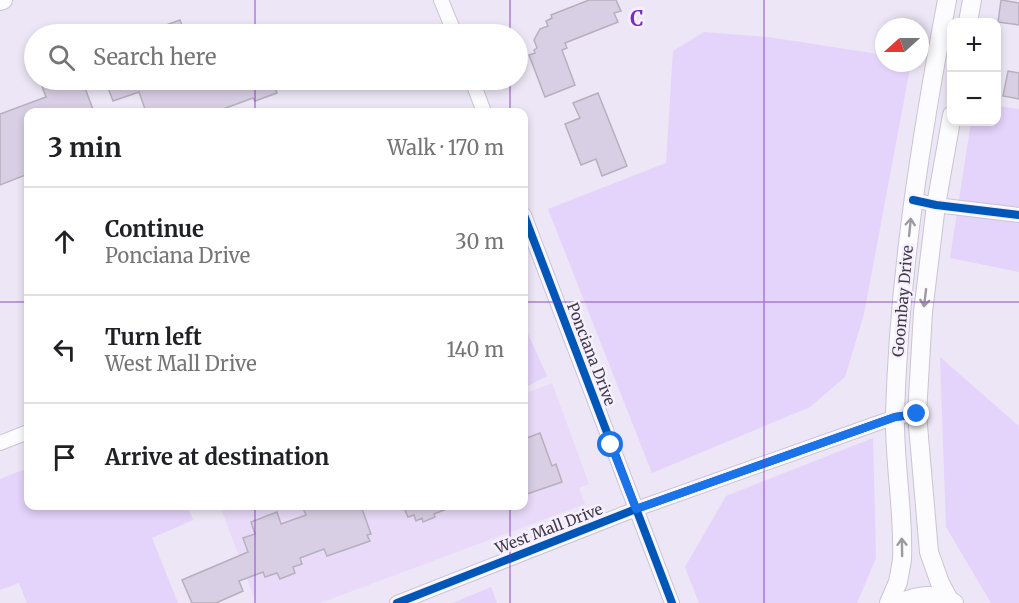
<!DOCTYPE html>
<meta charset="utf-8">
<style>
body{margin:0;font-family:Merriweather,serif;background:#f2f2f2;color:#202124}
.controls{position:absolute;right:18px;top:18px;display:grid;overflow:hidden;border-radius:12px;box-shadow:0 3px 9px #0003}
.controls button{width:54px;height:54px;display:grid;place-items:center;padding:0;border:0;border-bottom:2px solid #e0e0e0;background:#fff;color:#202124;font:30px sans-serif}
.compass{position:absolute;left:875px;top:18px;width:54px;height:54px;border-radius:50%;background:#fff;box-shadow:0 3px 9px #0003;rotate:249deg}
.stop{position:absolute;width:18px;height:18px;margin:-14px;border:4px solid #1a73e8;border-radius:50%;background:#fff}
.stop.end{background:#1a73e8;border-color:#fff;box-shadow:0 2px 6px #0008}
.list{margin:0;padding:0;list-style:none}
h2{display:flex;justify-content:space-between;align-items:center;height:78px;margin:0;padding:0 24px;font-size:26px}
h2 small{font-size:20px;font-weight:400;color:#757577}
.list li{display:grid;grid-template-columns:39px 1fr auto;gap:18px;align-items:center;box-sizing:border-box;height:108px;padding:0 24px;border-top:2px solid #e0e0e0}
.list b{display:block;font-size:22px;white-space:nowrap}
.list p{margin:0;font-size:20px;white-space:nowrap;color:#757577}
.list em{font-size:20px;font-style:normal;color:#757577}
.icon{flex:none;width:33px;height:33px;fill:none;stroke:currentColor;stroke-width:2;stroke-linecap:round;stroke-linejoin:round}
.map{position:relative;flex:none;width:1019px;height:603px;overflow:hidden}
.search{position:absolute;background:#fff;box-shadow:0 3px 9px #0003;left:24px;top:24px;width:504px;height:66px;display:flex;align-items:center;gap:15px;box-sizing:border-box;padding:0 21px;border-radius:33px;color:#757577;font-size:22px}
.panel{position:absolute;background:#fff;box-shadow:0 3px 9px #0003;left:24px;top:108px;width:504px;height:402px;border-radius:12px}
.map>svg:first-child{display:block}
.built{fill:#e8daf8}
.green{fill:#e4d3fa}
.building{fill:#d8cfe4;stroke:#b6b0bd;stroke-width:1.5}
.lines{fill:none;stroke-linecap:round;stroke-linejoin:round}
.minor-casing{stroke:#cac4d2;stroke-width:16}
.major-casing{stroke:#cac4d2;stroke-width:20}
.minor{stroke:#fcfbfe;stroke-width:14}
.major{stroke:#fcfbfe;stroke-width:18}
.cycleway-casing{stroke:#f6f0fe;stroke-width:11}
.cycleway{stroke:#0057b8;stroke-width:8}
.oneway{stroke:#9e9aa2}
.route{stroke:#1a73e8;stroke-width:8}
.grid{fill:none;stroke:#7b2cbf;stroke-width:1.5;stroke-opacity:0.55}
.labels{text-anchor:middle;stroke-width:5;stroke-linejoin:round;paint-order:stroke}
.street-label{font-size:15px;fill:#3f3947;stroke:#f6f0fe}
.grid-label{font-size:20px;text-anchor:middle;font-weight:bold;fill:#7b2cbf;stroke:#f6f0fe;stroke-width:5;stroke-linejoin:round;paint-order:stroke}
</style>
<div class="map">
<svg width="1019" height="603" viewBox="0 0 1019 603">
<rect width="100%" height="100%" fill="#ede6f6"/>
<polygon class="built" points="552,383 589,484 579,488 585,504 320,603 256,603 222,511 236,506 524,506 524,394"/>
<g class="green">
<polygon points="704,32 768,37 884,55 884,63 911,63 864,314 845,377 810,407 652,473 548,209 666,163 673,51"/>
<polygon points="997,106 1019,109 1019,272 950,258 971,122 996,122"/>
<polygon points="524,325 547,376 524,388"/>
<polygon points="940,357 1019,426 1019,603 991,603 946,527"/>
<polygon points="873,438 876,558 857,603 699,603 685,567 726,496"/>
<polygon points="28,468 28,506 187,506 193,520 152,538 178,603 27,603 19,583 0,590 0,479"/>
<polygon points="491,587 497,603 453,603"/>
</g>
<g class="building">
<polygon points="589,0 616,0 621,11 614,13 618,22 565,43 567,48 562,50 575,85 545,97 529,55 535,53 534,50 537,48 534,40 540,29 548,26 546,21 552,18 551,15"/>
<polygon points="1001,0 1019,3 1019,25 998,22"/>
<polygon points="180,20 185,34 144,34 144,33"/>
<polygon points="1008,71 1019,73 1019,99 1003,96"/>
<polygon points="60,80 82,80 94,112 28,112 28,174 0,185 0,114 46,97 42,86"/>
<polygon points="113,80 273,80 277,93 255,101 253,98 215,112 146,112 139,92 113,101 106,82"/>
<polygon points="598,93 627,166 602,176 596,159 581,165 565,124 580,118 573,103"/>
<polygon points="540,433 552,466 556,464 562,482 527,494 524,485 524,439"/>
<polygon points="302,506 361,506 371,534 367,535 370,541 327,556 324,549 300,558 302,564 293,567 295,573 280,579 277,573 265,577 263,572 239,581 243,591 216,603 192,603 182,580 248,552 243,538 255,534 251,522 277,512 281,524 306,515"/>
<polygon points="403,506 454,506 434,514 435,517 423,522 422,518 416,521 414,515 408,517"/>
</g>
<g class="lines">
<g class="minor-casing">
<g id="minor">
<polyline points="441,0 455,34"/>
<polyline points="472,80 484,112"/>
<polyline points="913,200 936,205 1019,215"/>
<polyline points="524,215 672,603"/>
<polyline points="0,443 28,432"/>
<polyline points="397,603 636,509 895,417 917,414"/>
</g>
</g>
<g class="major-casing">
<g id="major">
<polyline points="0,1 3,0"/>
<polyline points="968,22 972,0"/>
<polyline points="949,600 940,583 929,552 917,414 923,312 936,205 952,115"/>
<path d="M889,603L898,582L902,560C904,511 894,463 895,414C899,275 921,137 947,0"/>
<path d="M900,603C918,595 937,593 954,603"/>
</g>
</g>
<use href="#minor" class="minor"/>
<use href="#major" class="major"/>
<g class="cycleway-casing">
<g id="cycleway">
<polyline points="913,200 936,205 1019,215"/>
<polyline points="524,215 672,603"/>
<polyline points="397,603 636,509 895,417 917,414"/>
</g>
</g>
<use href="#cycleway" class="cycleway"/>
</g>
<defs><path id="oneway-shaft" d="M-6 0H5M1.5-3L5.5 0L1.5 3" fill="none" stroke-width="1.6" stroke-linecap="round" stroke-linejoin="round" transform="scale(1.5)"/></defs>
<g class="oneway">
<use href="#oneway-shaft" transform="translate(910 227) rotate(-84)"/>
<use href="#oneway-shaft" transform="translate(925 298) rotate(97)"/>
<use href="#oneway-shaft" transform="translate(902 547) rotate(-91)"/>
</g>
<g class="lines">
<polyline class="route" points="611,445 636,509 895,417 917,414"/>
</g>
<path class="grid" d="M255,0V34M510,0V34M764,0V603M255,80V112M510,80V112M0,302H28M524,302H1019M255,506V603M510,506V603"/>
<g class="labels">
<g class="street-label">
<text transform="translate(903 301) rotate(-85)" y="5">Goombay Drive</text>
<text transform="translate(591 354) rotate(69)" y="5">Ponciana Drive</text>
<text transform="translate(549 529) rotate(-21)" y="5">West Mall Drive</text>
</g>
</g>
<g class="grid-label">
<text x="637" y="26">C</text>
</g>
</svg>
<div class="controls">
<button>+</button>
<button>−</button>
</div>
<svg class="compass" viewBox="-18 -18 36 36"><path d="M0-13l5 13h-10z" fill="#e53935"/><path d="M0 13l5-13h-10z" fill="#757577"/></svg>
<div class="stop" style="left:611px;top:445px"></div>
<div class="stop end" style="left:917px;top:414px"></div>
<div class="search"><svg class="icon" aria-label="search" viewBox="0 0 24 24"><circle cx="10" cy="10" r="6"/><path d="M15 15l6 6"/></svg>Search here</div>
<section class="panel">
<h2>3 min<small>Walk · 170 m</small></h2>
<ul class="list">
<li><svg class="icon" aria-label="ahead" viewBox="0 0 24 24"><path d="M12 20V5M6 11l6-6 6 6"/></svg><div><b>Continue</b><p>Ponciana Drive</p></div><em>30 m</em></li>
<li><svg class="icon" aria-label="left" viewBox="0 0 24 24"><path d="M17 20v-9H6M10 6l-5 5 5 5"/></svg><div><b>Turn left</b><p>West Mall Drive</p></div><em>140 m</em></li>
<li><svg class="icon" aria-label="arrive" viewBox="0 0 24 24"><path d="M6 21V4h12l-3 4 3 4H6"/></svg><div><b>Arrive at destination</b></div></li>
</ul>
</section>
</div>
